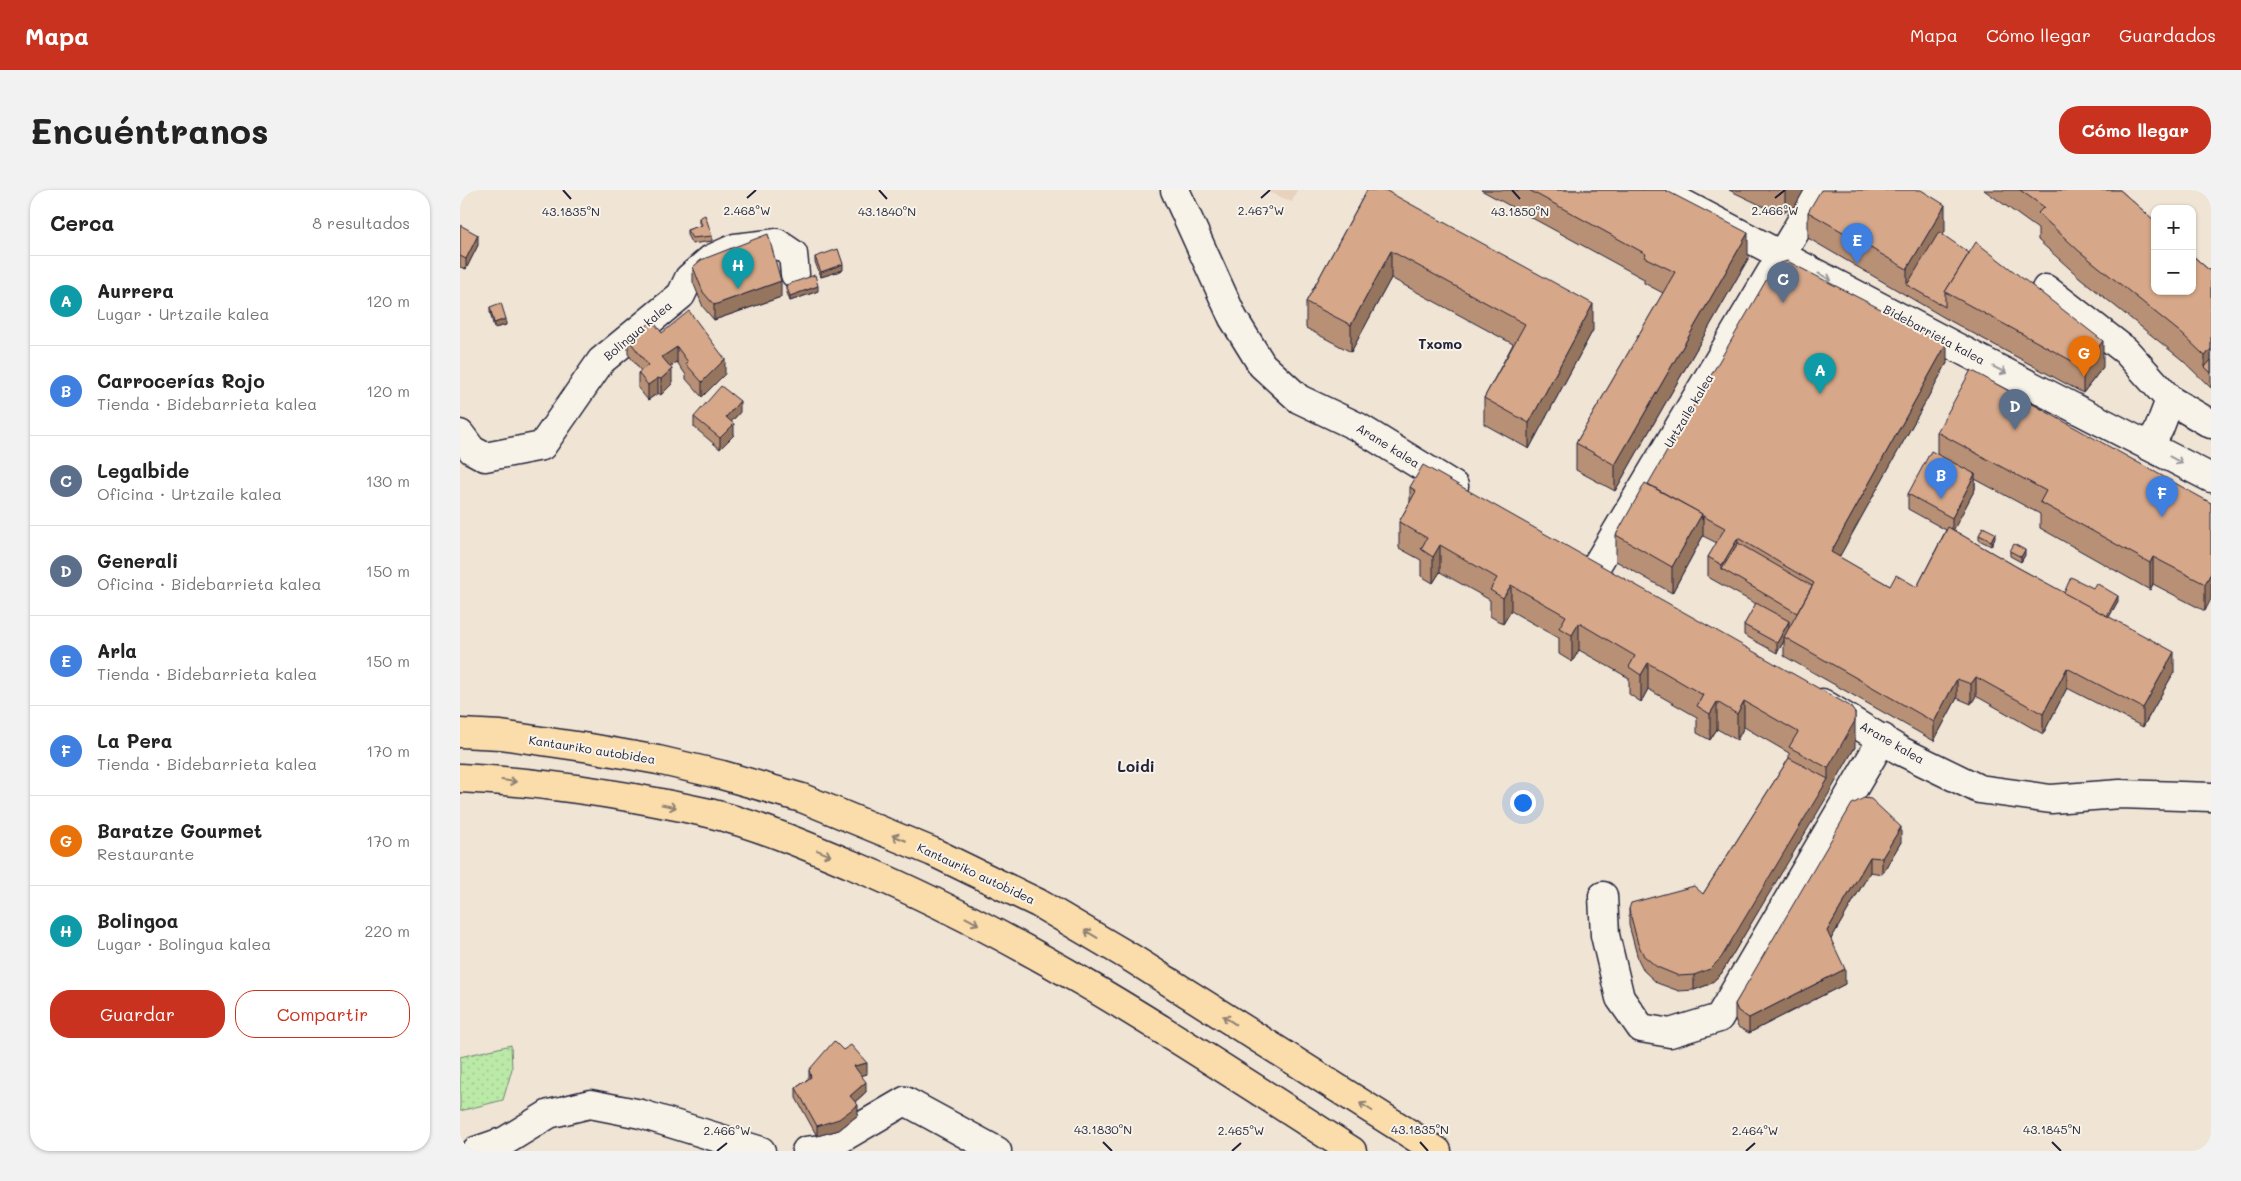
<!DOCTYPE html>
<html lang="es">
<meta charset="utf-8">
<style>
body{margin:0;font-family:Mali,sans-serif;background:#f2f2f2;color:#222}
.controls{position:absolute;right:15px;top:15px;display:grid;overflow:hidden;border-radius:10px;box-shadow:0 1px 4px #0004}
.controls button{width:45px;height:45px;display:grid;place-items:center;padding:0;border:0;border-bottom:1px solid #e0e0e0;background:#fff;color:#222;font:25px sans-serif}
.you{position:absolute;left:1062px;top:612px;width:18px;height:18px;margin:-12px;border:4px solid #fff;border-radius:50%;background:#1a73e8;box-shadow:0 0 0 8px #1a73e833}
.badge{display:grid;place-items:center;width:32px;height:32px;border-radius:50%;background:#c8321e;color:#fff;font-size:16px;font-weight:700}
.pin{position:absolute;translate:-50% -41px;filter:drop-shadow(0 1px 2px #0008)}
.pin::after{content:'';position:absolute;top:26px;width:18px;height:15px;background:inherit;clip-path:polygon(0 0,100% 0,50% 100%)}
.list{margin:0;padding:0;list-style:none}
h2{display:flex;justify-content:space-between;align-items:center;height:65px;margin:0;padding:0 20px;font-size:21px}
h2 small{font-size:16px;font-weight:400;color:#767676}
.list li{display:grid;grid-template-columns:32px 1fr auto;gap:15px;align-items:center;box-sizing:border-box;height:90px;padding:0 20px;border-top:1px solid #e0e0e0}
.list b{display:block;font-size:19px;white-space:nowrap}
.list p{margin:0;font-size:16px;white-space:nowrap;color:#767676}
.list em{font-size:16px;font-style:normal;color:#767676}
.actions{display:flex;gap:10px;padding:15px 20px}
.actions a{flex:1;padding:11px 0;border:1px solid #c8321e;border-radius:20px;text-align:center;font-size:18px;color:#c8321e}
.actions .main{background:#c8321e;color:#fff}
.map{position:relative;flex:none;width:1751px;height:961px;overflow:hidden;border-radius:20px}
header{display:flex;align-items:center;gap:30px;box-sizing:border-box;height:70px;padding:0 25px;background:#c8321e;color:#fff}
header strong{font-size:24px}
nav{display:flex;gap:28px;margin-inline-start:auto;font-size:18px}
.intro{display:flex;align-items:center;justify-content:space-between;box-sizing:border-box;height:120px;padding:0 30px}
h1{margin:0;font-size:35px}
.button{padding:12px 22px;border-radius:20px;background:#c8321e;color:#fff;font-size:18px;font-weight:700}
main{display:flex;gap:30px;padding:0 30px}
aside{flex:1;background:#fff;border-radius:20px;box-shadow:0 1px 4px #0004}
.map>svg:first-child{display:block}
.built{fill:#e8d2be}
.grass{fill:url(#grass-dots);stroke:#6e8671}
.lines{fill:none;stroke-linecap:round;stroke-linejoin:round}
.minor-casing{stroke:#22223b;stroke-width:31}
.highway-casing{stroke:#22223b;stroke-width:31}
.minor{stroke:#f7f3e8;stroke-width:28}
.highway{stroke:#faddab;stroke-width:28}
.wall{fill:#b89075;stroke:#22223b}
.shaded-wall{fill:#96755f;stroke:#22223b}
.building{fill:#d6a788;stroke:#22223b}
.oneway{stroke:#97959a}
.oneway2{stroke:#8e8073}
.ticks{fill:none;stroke:#22223b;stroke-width:2}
.labels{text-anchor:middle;stroke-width:4;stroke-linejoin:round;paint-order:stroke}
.street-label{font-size:12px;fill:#22223b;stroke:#f7f3e8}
.neighbourhood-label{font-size:14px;font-weight:bold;fill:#22223b;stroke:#f7f3e8}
.quarter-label{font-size:15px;font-weight:bold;fill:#22223b;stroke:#f7f3e8}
.ticks-label{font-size:12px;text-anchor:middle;fill:#22223b;stroke:#f7f3e8;stroke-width:4;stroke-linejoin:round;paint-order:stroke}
</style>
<header>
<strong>Mapa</strong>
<nav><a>Mapa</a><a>Cómo llegar</a><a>Guardados</a></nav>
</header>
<div class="intro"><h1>Encuéntranos</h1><a class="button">Cómo llegar</a></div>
<main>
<aside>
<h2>Cerca<small>8 resultados</small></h2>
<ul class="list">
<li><span class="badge" style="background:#0f9aa8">A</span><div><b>Aurrera</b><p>Lugar · Urtzaile kalea</p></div><em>120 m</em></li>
<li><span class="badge" style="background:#3f7fe0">B</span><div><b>Carrocerías Rojo</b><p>Tienda · Bidebarrieta kalea</p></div><em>120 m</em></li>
<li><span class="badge" style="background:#5c6f8a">C</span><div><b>Legalbide</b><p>Oficina · Urtzaile kalea</p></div><em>130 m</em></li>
<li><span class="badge" style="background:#5c6f8a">D</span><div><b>Generali</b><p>Oficina · Bidebarrieta kalea</p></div><em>150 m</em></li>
<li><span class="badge" style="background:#3f7fe0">E</span><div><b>Arla</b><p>Tienda · Bidebarrieta kalea</p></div><em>150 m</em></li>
<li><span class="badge" style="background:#3f7fe0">F</span><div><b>La Pera</b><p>Tienda · Bidebarrieta kalea</p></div><em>170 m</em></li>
<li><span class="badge" style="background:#e8710a">G</span><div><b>Baratze Gourmet</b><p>Restaurante</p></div><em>170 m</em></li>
<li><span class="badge" style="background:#0f9aa8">H</span><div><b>Bolingoa</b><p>Lugar · Bolingua kalea</p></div><em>220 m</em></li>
</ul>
<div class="actions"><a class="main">Guardar</a><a>Compartir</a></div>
</aside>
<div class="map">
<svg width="1751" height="961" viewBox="0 0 1751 961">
<defs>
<pattern id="grass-dots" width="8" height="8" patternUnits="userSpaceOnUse" patternTransform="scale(1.25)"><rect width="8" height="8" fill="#bbe9a7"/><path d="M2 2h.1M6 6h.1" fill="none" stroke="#a0c891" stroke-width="1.8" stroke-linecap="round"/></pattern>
</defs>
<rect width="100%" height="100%" fill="#f0e4d5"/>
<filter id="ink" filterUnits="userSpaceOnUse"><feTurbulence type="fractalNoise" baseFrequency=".02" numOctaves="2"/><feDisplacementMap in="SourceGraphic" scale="10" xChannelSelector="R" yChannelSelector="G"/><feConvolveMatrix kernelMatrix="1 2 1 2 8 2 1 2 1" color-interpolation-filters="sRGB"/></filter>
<g filter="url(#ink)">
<polygon class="built" points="804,0 837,0 832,12"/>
<polygon class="grass" points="51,855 52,879 43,910 0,921 0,867"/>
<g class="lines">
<g class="minor-casing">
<g id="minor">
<polyline points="715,0 773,128 802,175 839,209 898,237 994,296"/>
<polyline points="1197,0 1519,169 1751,288"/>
<polyline points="1586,99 1666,161 1710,210 1699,239 1689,256"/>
<polyline points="1710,210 1751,234"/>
<polyline points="0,244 12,260 25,267 82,256 141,171 221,105 229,88 251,69 275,58 317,53 333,64 335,84"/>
<polyline points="1135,378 1360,0"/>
<polyline points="1362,513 1441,561 1519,599 1591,609 1660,604 1751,607"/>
<polyline points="1143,706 1145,745 1160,808 1181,838 1210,843 1259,828 1423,548"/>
<polyline points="16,961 45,951 89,924 130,914 181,924 301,961"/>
<polyline points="346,961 363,959 445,911 537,961"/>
</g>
</g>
<g class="highway-casing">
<g id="highway">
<polyline points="0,543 41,545 130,558 198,570 262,585 342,608 473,662 578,713 673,769 977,961"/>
<path d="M0,588C83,592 168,605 249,623C298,635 350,657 397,677C573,751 732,858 892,961"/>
</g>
</g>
<use href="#minor" class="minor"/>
<use href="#highway" class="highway"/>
</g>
<g class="wall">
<polygon points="907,0 1133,140 1069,259 1024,234 1024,208 1053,154 931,88 891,162 846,138 846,112"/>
<polygon points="1021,0 1205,0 1288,69 1155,301 1116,280 1116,253 1203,103 1184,93 1184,89"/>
<polygon points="1269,0 1344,0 1335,16 1325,22 1315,22"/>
<polygon points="1524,0 1660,0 1751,82 1751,198 1721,169 1619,87 1578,50 1578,39"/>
<polygon points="1348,22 1485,41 1483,45 1643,177 1623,203 1485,128 1348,48"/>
<polygon points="239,28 252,46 252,51 232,54 227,45 227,40 240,36 239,33"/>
<polygon points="0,35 18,55 6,79 0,77"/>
<polygon points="355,67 383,80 361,87 355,72"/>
<polygon points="233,77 321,107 254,130 243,117 233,92"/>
<polygon points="326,95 358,101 330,111 326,100"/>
<polygon points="30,117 46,135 34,138 30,122"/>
<polygon points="202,143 265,184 242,207 226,189 226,185 217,172 210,177 212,194 201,205 198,203 188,210 178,198 178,183 181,181 168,164 168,149"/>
<polygon points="1487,173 1379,367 1430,396 1457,397 1486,340 1448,319 1448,304 1477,265 1477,242 1751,313 1745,421 1693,394 1690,400 1580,338 1580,324 1515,289 1515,299 1493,340 1557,377 1604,403 1658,411 1649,427 1714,482 1683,537 1607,498 1583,544 1516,506 1511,514 1497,508 1474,551 1324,466 1324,451 1317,463 1284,445 1284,435 1296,414 1248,387 1248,367 1257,353 1243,346 1212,403 1156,371 1156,345 1188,294"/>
<polygon points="280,222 271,232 274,245 260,259 234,237 234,227"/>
<polygon points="950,297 1395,557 1261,784 1250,794 1234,800 1219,801 1197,793 1184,781 1178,769 1169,735 1169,719 1243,704 1329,568 1329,563 1284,537 1277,550 1257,539 1250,550 1237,543 1237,527 1188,499 1181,512 1169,504 1169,488 1119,460 1112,472 1099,464 1099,448 1051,421 1043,434 1030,426 1030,410 980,382 973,393 961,386 961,370 939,358 939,332 950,312"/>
<polygon points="1519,345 1535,348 1531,356 1519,350"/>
<polygon points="1550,361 1565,365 1561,372 1550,366"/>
<polygon points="1404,608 1441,652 1422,684 1410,682 1371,749 1385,794 1289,843 1278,837 1275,829 1275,814"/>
<polygon points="349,880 407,884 401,885 406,902 395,912 398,925 379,940 357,946 336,908 336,898 349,888"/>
</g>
<g class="shaded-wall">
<polygon points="1325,0 1344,0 1335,16 1325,22"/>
<polygon points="1485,15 1485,41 1452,97 1447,95 1447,79"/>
<polygon points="1288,43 1288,69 1155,301 1155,275"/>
<polygon points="18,45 18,55 6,79 6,69"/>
<polygon points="931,61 931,88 891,162 891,135"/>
<polygon points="383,74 383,80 361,87 361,82"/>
<polygon points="321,91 321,107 254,130 254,115"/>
<polygon points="358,96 358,101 330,111 330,106"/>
<polygon points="1133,114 1133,140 1069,259 1069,233"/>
<polygon points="46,129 46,135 34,138 34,133"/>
<polygon points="1643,151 1643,177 1623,203 1623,177"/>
<polygon points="1487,153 1487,173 1371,382 1371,362"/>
<polygon points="217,157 217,172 202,182 202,167"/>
<polygon points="1751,159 1751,183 1745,177 1745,166"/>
<polygon points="265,169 265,184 242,207 242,192"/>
<polygon points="212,179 212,194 201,205 201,189"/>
<polygon points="198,188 198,203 188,210 188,195"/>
<polygon points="280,211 280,222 266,238 266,227"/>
<polygon points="274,234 274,245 260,259 260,248"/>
<polygon points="1515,284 1515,299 1492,343 1492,328"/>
<polygon points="1242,324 1243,326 1243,346 1212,403 1212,377"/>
<polygon points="1535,343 1535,348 1531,356 1531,351"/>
<polygon points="1278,348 1278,368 1262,379 1262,375"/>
<polygon points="980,355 980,382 973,393 973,367"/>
<polygon points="1565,360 1565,365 1561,372 1561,367"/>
<polygon points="1693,367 1693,394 1690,400 1690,373"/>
<polygon points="1751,383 1751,409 1745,421 1745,394"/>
<polygon points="1051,395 1051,421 1043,434 1043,408"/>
<polygon points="1658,406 1658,411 1645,434 1645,429"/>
<polygon points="1329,431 1329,442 1324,447 1324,451 1317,463 1317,453"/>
<polygon points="1119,433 1119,460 1112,472 1112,445"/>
<polygon points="1714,462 1714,482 1683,537 1683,518"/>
<polygon points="1188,473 1188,499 1181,512 1181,485"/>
<polygon points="1607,478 1607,498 1583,544 1583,524"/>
<polygon points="1516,487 1516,506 1511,514 1511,494"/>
<polygon points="1497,489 1497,508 1474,551 1474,532"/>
<polygon points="1284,511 1284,537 1277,550 1277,524"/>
<polygon points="1257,512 1257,539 1250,550 1250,524"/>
<polygon points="1395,523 1395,557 1368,605 1261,784 1250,794 1234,800 1234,785 1368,589 1368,578"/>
<polygon points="1441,637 1441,652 1422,684 1422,668"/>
<polygon points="1410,667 1410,682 1367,756 1367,741"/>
<polygon points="1385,779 1385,794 1289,843 1289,828"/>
<polygon points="407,873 407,884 394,887 394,876"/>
<polygon points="406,892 406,902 390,916 390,906"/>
<polygon points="398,915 398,925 379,940 357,946 357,936"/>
</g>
<g class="building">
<polygon points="907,0 925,0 1133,114 1069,233 1024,208 1065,134 931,61 891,135 846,112"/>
<polygon points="1069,0 1205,0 1288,43 1155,275 1116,253 1215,82 1184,67 1186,64"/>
<polygon points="1361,0 1461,0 1485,15 1447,79 1348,22"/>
<polygon points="1560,0 1660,0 1695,31 1695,101 1732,101 1732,65 1751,82 1751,159 1745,166 1721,143 1619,61 1578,23 1584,17"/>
<polygon points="245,25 252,46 232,48 227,40 242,35 239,28"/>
<polygon points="0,35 18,45 6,69 0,66"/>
<polygon points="1479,42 1509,63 1485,102 1485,117 1447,95"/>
<polygon points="308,44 321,91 254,115 243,102 233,77 241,70"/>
<polygon points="1516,52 1643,151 1623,177 1485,102"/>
<polygon points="378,59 383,74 361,82 355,67"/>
<polygon points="1327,71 1487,153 1371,362 1430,396 1436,385 1457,397 1488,337 1557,377 1714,462 1683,518 1607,478 1583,524 1516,487 1511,494 1497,489 1474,532 1324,447 1354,393 1278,348 1262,375 1248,367 1265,338 1243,326 1242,330 1242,324 1188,294 1315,75"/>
<polygon points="355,85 358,96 330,106 326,95"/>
<polygon points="41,113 46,129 34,133 30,117"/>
<polygon points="229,121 265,169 242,192 226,174 228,172 217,157 202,167 212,179 201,189 198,188 188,195 178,183 188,175 168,149 193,131 202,143"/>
<polygon points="1751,170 1751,183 1745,177"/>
<polygon points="1511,180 1751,313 1751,383 1745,394 1693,367 1690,373 1580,312 1586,301 1477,242"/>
<polygon points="261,196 280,211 266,227 274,234 260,248 234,227"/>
<polygon points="1471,261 1515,284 1492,328 1448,304"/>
<polygon points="963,275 1390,516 1395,523 1395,531 1368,578 1329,557 1338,542 1284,511 1277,524 1257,512 1250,524 1237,516 1243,505 1188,473 1181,485 1169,477 1175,466 1119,433 1112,445 1099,438 1106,426 1051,395 1043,408 1030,400 1037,388 980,355 973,367 961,359 967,348 939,332 956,301 950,297"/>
<polygon points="1185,293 1242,324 1212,377 1156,345"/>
<polygon points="1523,337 1535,343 1531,351 1519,345"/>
<polygon points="1278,353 1352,396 1337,423 1262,379"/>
<polygon points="1554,354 1565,360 1561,367 1550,361"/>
<polygon points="1611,387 1633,398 1636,393 1658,406 1647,426 1604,403"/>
<polygon points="1296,413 1329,431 1317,453 1284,435"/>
<polygon points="1329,568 1368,589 1261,768 1250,779 1234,785 1219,786 1197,777 1184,766 1178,754 1169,719 1171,713 1234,696 1243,704"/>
<polygon points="1404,608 1411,609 1441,637 1422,668 1410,667 1367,741 1385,779 1289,828 1278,821 1275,814 1392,614"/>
<polygon points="374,851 383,860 391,855 407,873 394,876 406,892 390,906 398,915 379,929 357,936 336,898 351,887 349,880"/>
</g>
<defs><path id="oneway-shaft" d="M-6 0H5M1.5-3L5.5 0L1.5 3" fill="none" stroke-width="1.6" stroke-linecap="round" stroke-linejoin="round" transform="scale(1.25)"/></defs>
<g class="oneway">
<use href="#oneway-shaft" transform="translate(1365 87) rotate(28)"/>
<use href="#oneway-shaft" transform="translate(1540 180) rotate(27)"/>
<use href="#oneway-shaft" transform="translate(1716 270) rotate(28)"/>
</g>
<g class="oneway2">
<use href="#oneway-shaft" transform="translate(49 591) rotate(7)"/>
<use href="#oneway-shaft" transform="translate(209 616) rotate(11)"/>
<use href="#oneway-shaft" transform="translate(439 648) rotate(-158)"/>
<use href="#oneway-shaft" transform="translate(364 663) rotate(23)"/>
<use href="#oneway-shaft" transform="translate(512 731) rotate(28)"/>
<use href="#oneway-shaft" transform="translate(631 744) rotate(-149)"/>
<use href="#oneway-shaft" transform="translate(769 830) rotate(-147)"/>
<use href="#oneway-shaft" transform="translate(906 917) rotate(-148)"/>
</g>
</g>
<path class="ticks" d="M103,0L111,9M419,0L427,9M1052,0L1060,9M287,8L296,0M801,8L810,0M1315,8L1325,0M643,952L652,961M960,952L968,961M1592,952L1601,961M257,961L267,953M772,961L781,953M1286,961L1295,953"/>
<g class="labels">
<g class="street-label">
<text transform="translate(178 141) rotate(-40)" y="4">Bolingua kalea</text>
<text transform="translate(1474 145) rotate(28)" y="4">Bidebarrieta kalea</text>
<text transform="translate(1229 221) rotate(-59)" y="4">Urtzaile kalea</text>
<text transform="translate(928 256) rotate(32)" y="4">Arane kalea</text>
<text transform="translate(1432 553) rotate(30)" y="4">Arane kalea</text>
<text transform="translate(132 560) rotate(9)" y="4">Kantauriko autobidea</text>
<text transform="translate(516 684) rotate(25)" y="4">Kantauriko autobidea</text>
</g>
<g class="neighbourhood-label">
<text x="980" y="159">Txomo</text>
</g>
<g class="quarter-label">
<text x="676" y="582">Loidi</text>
</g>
</g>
<g class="ticks-label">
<text x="287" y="25">2.468°W</text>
<text x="801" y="25">2.467°W</text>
<text x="1315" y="25">2.466°W</text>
<text x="111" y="26">43.1835°N</text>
<text x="1060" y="26">43.1850°N</text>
<text x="427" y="26">43.1840°N</text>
<text x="643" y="944">43.1830°N</text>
<text x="960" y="944">43.1835°N</text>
<text x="1592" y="944">43.1845°N</text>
<text x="267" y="945">2.466°W</text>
<text x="781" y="945">2.465°W</text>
<text x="1295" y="945">2.464°W</text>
</g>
</svg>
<div class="controls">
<button>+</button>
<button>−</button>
</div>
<div class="you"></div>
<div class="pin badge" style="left:1360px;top:204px;background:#0f9aa8">A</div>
<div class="pin badge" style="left:1481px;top:309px;background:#3f7fe0">B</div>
<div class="pin badge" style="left:1323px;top:113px;background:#5c6f8a">C</div>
<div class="pin badge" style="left:1555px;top:240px;background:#5c6f8a">D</div>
<div class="pin badge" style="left:1397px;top:74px;background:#3f7fe0">E</div>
<div class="pin badge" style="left:1702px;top:327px;background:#3f7fe0">F</div>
<div class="pin badge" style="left:1624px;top:187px;background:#e8710a">G</div>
<div class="pin badge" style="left:278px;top:99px;background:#0f9aa8">H</div>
</div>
</main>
